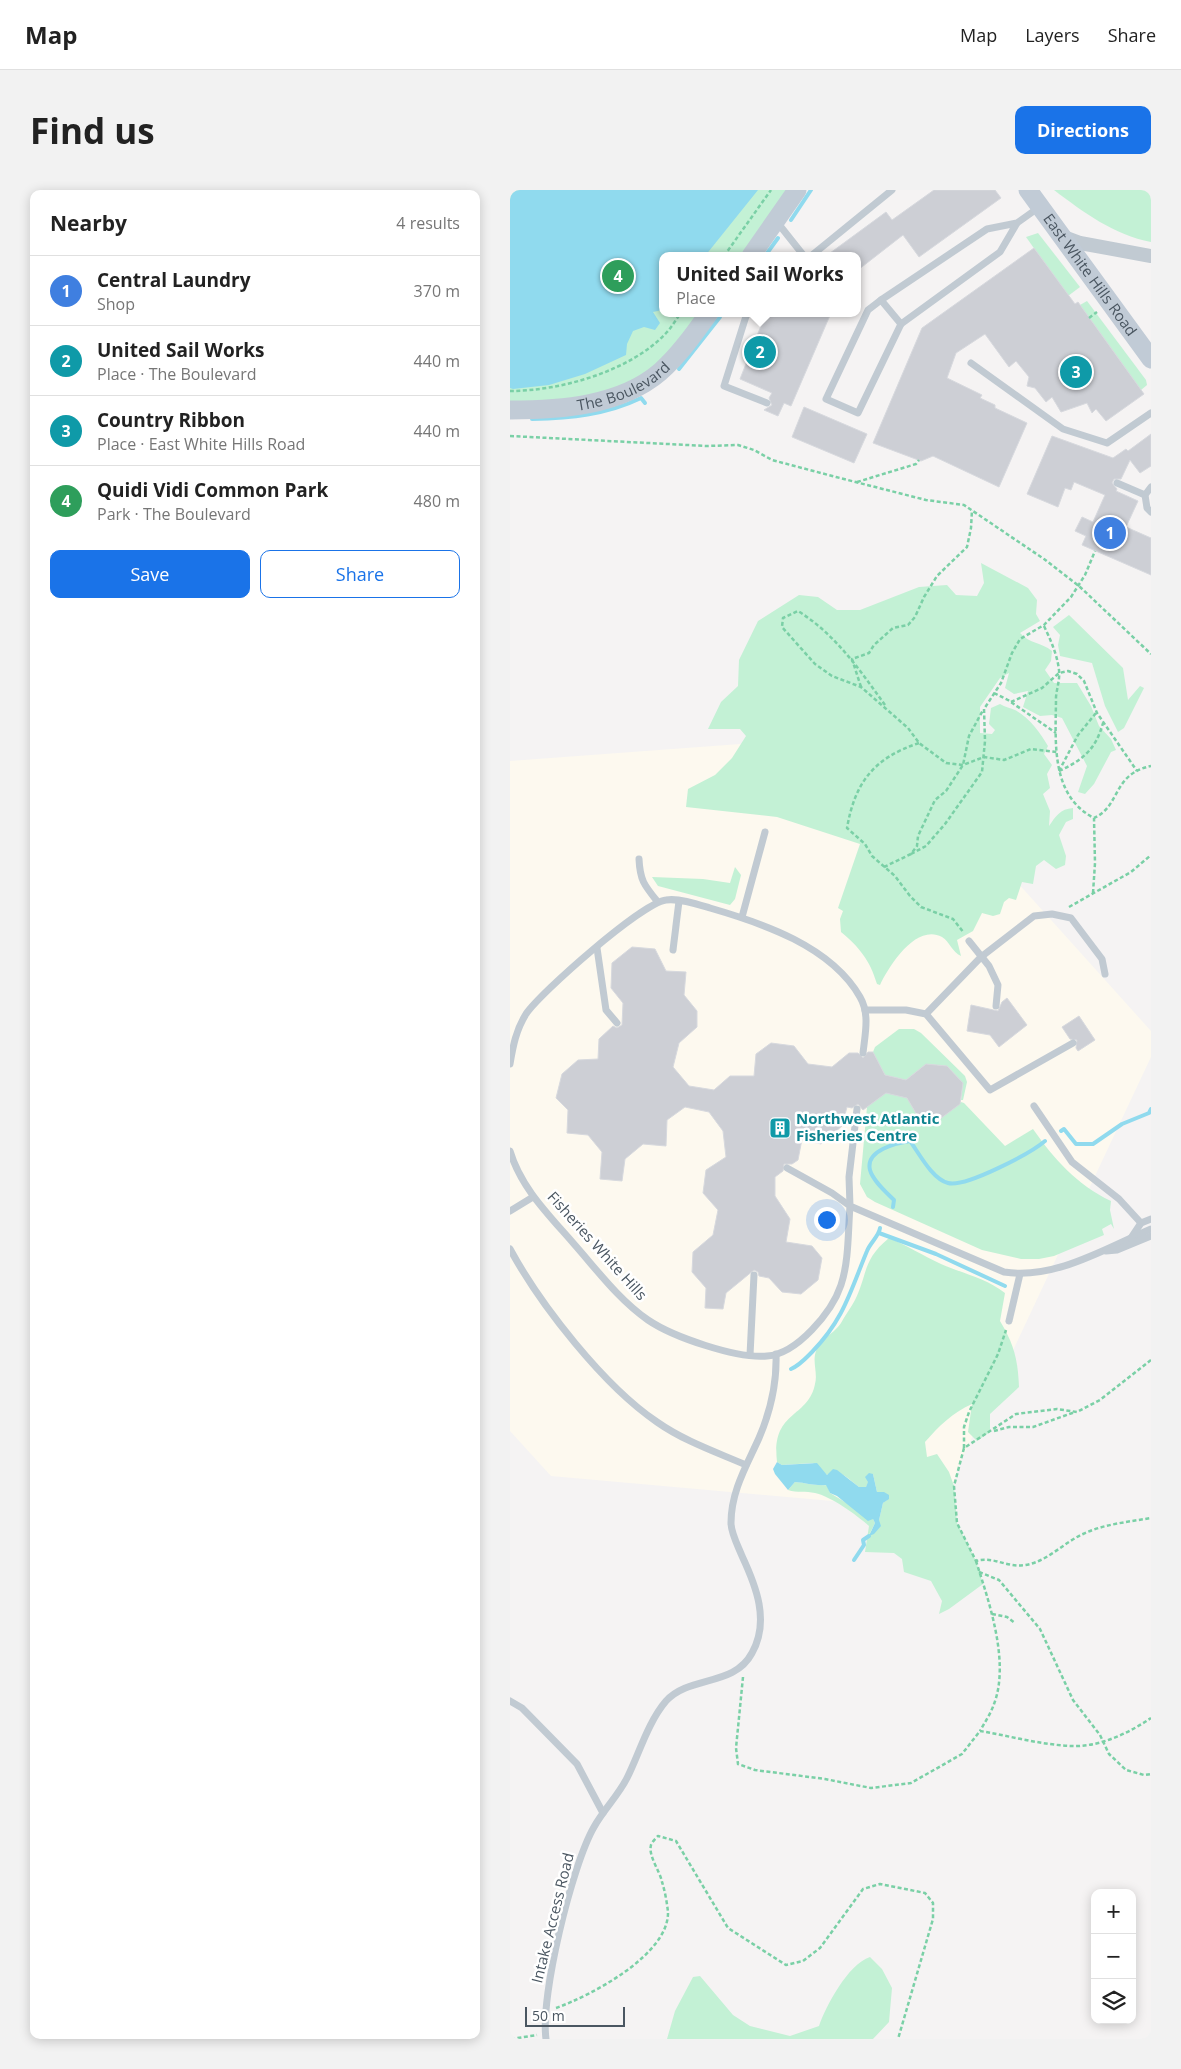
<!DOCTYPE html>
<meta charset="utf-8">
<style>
body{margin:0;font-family:"Open Sans",sans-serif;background:#f2f2f2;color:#222}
.controls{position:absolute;right:15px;bottom:15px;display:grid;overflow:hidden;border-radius:10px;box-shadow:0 2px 12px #0003}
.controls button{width:45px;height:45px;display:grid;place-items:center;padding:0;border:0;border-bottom:1px solid #e0e0e0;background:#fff;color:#222;font:25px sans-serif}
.scale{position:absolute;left:15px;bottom:12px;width:100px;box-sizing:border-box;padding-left:5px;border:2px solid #4a5661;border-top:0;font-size:14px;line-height:18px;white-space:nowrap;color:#4a5661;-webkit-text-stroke:4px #fff;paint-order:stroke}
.you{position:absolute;left:316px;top:1029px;width:18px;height:18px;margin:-12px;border:4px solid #fff;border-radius:50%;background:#1a73e8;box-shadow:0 0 0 8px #1a73e833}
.badge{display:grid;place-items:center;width:32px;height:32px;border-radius:50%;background:#1a73e8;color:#fff;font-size:16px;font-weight:700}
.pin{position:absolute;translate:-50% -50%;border:2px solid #fff;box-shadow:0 1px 5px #0006}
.popup{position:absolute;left:149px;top:62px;width:202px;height:65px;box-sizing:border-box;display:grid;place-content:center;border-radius:10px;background:#fff;filter:drop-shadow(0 1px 4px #0005);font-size:16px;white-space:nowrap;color:#767676}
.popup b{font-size:19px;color:#222}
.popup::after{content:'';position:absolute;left:50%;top:100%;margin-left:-10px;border:10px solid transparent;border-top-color:#fff}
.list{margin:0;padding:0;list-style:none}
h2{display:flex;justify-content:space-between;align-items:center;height:65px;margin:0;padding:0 20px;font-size:21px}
h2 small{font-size:16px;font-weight:400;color:#767676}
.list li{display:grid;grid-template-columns:32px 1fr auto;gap:15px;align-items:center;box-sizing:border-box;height:70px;padding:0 20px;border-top:1px solid #e0e0e0}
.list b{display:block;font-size:19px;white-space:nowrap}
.list p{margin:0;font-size:16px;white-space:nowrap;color:#767676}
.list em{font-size:16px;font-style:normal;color:#767676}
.actions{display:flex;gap:10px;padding:15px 20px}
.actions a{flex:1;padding:11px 0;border:1px solid #1a73e8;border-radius:10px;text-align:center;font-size:18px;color:#1a73e8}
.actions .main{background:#1a73e8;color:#fff}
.icon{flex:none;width:28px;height:28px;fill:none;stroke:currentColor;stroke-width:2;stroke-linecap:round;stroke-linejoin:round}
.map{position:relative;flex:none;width:641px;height:1849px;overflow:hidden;border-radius:10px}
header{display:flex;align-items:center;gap:30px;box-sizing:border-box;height:70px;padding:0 25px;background:#fff;border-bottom:1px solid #e0e0e0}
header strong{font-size:24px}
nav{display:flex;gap:28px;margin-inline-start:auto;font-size:18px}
.intro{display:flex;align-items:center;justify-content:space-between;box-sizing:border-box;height:120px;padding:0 30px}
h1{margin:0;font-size:35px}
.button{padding:12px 22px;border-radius:10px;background:#1a73e8;color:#fff;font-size:18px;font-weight:700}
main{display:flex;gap:30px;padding:0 30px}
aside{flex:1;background:#fff;border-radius:10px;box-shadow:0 2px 12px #0003}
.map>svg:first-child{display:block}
.commercial{fill:#fdf9ef}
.green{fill:#c3f1d5}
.water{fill:#90daee}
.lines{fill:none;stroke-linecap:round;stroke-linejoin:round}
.stream{stroke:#90daee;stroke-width:4}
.building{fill:#cdcfd5;stroke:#d7d9de}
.path{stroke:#7ad0a6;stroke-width:2.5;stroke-dasharray:4 2.5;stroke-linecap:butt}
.lane{stroke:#c1cad2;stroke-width:7}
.street{stroke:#c1cad2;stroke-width:14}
.secondary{stroke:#c1cbd6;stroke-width:19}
.labels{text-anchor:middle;stroke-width:5;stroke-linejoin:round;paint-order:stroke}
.street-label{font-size:15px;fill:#4a5661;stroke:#fff}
.culture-label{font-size:15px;font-weight:bold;fill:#0d838f;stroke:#fff;text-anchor:start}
</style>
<header>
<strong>Map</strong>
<nav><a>Map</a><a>Layers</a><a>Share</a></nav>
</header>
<div class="intro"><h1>Find us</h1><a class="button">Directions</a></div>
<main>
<aside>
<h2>Nearby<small>4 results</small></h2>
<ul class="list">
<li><span class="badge" style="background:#3f7fe0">1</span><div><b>Central Laundry</b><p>Shop</p></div><em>370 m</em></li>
<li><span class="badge" style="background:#0f9aa8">2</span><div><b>United Sail Works</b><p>Place · The Boulevard</p></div><em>440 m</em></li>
<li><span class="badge" style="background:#0f9aa8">3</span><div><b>Country Ribbon</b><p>Place · East White Hills Road</p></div><em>440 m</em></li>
<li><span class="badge" style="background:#2e9e5b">4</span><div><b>Quidi Vidi Common Park</b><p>Park · The Boulevard</p></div><em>480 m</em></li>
</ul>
<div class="actions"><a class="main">Save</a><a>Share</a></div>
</aside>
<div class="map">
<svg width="641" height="1849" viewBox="0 0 641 1849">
<rect width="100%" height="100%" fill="#f5f3f3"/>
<polygon class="commercial" points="284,550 496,680 641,841 641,867 449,1275 435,1321 41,1286 0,1241 0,571"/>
<g class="green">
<path d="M0,0H277L230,66H152V123H189C175,143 158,166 138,181C100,210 45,210 0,212Z"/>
<path d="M544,0H641V52C604,45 573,22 544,0Z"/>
<polygon points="528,43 570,97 558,106 516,47"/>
<polygon points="577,111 636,190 637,195 631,200 570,115"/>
<path d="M471,373L518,398L527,410L526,424L530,431L510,443C520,454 531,452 542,461L541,471L535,480L544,493H567L581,516L589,536L601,549L606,560L601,562L584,594L575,604L568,602L577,576L552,528L542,525L530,526L513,517L518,501L504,504L495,498L499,483L490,488L470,517V543L482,544L485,540L479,534L481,518L490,514C495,517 501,518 505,520C519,527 531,544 538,556L534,564L542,575L537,584L540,598L533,604L540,621L539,636C546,626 550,619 563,618V629L556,632L549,645L556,666L555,675L546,679L534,670L526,676L523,694L512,692L506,710L499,708L494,712L490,724L483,726L472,723L463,741L447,750L451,766C442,762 440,752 432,747C406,733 379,776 370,795L367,794C360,770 349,757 331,742L330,729L333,721L328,718L350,654L267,627L176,617L178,599L205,585L222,568L236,546L230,539H198L211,512L228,496L229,470L248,431L289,405L308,407L327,420H350L409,397L437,395L446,405L467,406L474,393Z"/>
<polygon points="559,425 613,478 618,510 630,496 634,498 614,538 608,542 595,516 582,473 550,466 548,455 550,445 543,437"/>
<polygon points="225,677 231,685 225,709 220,715 148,696 142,687 193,689 220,693"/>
<polygon points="389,839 404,839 411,843 455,886 457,892 453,910 451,910 453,893 437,876 416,874 396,890 375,885 363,862 365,857"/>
<path d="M376,902L397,908L407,925L430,929L451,912L454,913L495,956L523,939C544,969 567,995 601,1011L600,1020L604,1039L601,1034L592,1039L594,1045L544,1066L529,1069H511L472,1060L365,1012L357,1007L350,994L357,917Z"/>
<path d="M379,1048C397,1055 413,1066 431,1074C454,1084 476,1088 495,1103L490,1131C504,1154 508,1170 509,1197L480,1224V1242L467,1251L458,1242L462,1214C442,1223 429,1236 415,1252L417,1267L427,1264L439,1282L444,1296L447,1333L466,1371L473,1394L439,1419L429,1424L432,1411L421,1391L394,1382L392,1369L384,1363L355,1362L359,1336C347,1325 320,1306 305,1303C296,1301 287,1303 278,1300L285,1292C297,1293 305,1296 317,1295L320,1303L363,1329L365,1333L359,1345L369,1330L373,1313L377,1310L367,1302L363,1284L356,1297H349C339,1290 330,1277 317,1285L303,1273L272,1275L267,1272C261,1220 298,1229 305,1194C308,1183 302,1172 306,1161C309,1150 325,1143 331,1133C335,1125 341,1118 345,1110C358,1084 352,1070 379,1048Z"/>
<path d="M360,1767L372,1779L382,1798L379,1832L363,1849H157L165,1821L183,1787L190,1786L223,1825L240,1836L280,1846L309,1836C316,1816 338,1774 360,1767Z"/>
</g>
<g class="water">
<polygon points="0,0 248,0 195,66 152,66 152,120 143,122 150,133 145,140 134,137 123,141 117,154 116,165 75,184 39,195 3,199 0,198"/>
<path d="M267,1272L272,1275L307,1273L317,1285L323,1279L327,1280L349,1297H356L358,1292L355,1287L359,1283L363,1284L367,1302H374L379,1305V1309L373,1313L369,1330L371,1336L364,1344L359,1346L365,1333L363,1329L358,1331L327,1306L320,1303L316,1295C305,1296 297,1293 285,1292L278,1300L265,1284L263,1279Z"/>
</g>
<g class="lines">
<g class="stream">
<polyline points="281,30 301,0"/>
<polyline points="255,66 268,48"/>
<polyline points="169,179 210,127"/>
<path d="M22,229C60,228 96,225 131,208L135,213"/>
<polyline points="551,941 554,939 566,954 583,954 612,934 639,923 641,919"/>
<path d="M383,1017L384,1010C376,1002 363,991 360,980C355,960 387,953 400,951C409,963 422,989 438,993C455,998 521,963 535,951"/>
<polyline points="369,1043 426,1064 495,1096"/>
<path d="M281,1179C290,1175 295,1169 302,1162C334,1129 340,1102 357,1061C360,1053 369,1046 370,1038"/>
<polyline points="344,1370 354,1355 353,1350 359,1346"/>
</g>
</g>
<g class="building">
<polygon points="424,0 485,0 491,8 409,67 393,45 348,80 348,66 316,66 376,22 382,30"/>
<polygon points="524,58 565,114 568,112 634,204 596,231 586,219 582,223 577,213 551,222 542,207 536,212 525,198 517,196 519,187 506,171 499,177 475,144 446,163 437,188 472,205 470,208 485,215 485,218 517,233 489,297 423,266 411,271 363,253 412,138"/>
<polygon points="256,123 321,123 281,216 274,213 268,226 254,220 262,215 259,208 262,203 230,189"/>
<polygon points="294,217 357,244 344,273 282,247"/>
<polygon points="641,244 641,276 630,283 620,270 611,289 604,289 602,293 607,299 606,301 628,311 616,337 641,348 641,385 572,355 576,346 565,341 572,327 583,332 595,305 564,292 561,300 555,298 548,317 517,304 542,246 603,268 616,259 618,261"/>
<polygon points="122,757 145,759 156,781 176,782 174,805 187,821 187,837 169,853 163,877 179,896 204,900 220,886 244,886 246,864 261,853 284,856 298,874 322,877 339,863 348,863 353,868 358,862 363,862 375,885 396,890 416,874 437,876 453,893 450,914 430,929 407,925 397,908 376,903 353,920 348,914 342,918 337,917 332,936 311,954 292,949 288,970 282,974 274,974 273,981 265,987 265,1006 280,1029 276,1052 302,1056 312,1068 308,1090 291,1104 272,1102 259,1088 249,1086 248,1082 244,1080 216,1103 213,1119 195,1118 196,1098 182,1082 183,1062 203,1045 208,1020 193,1003 196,980 216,967 213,941 199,922 175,917 157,930 156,956 133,954 115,969 112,991 90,989 92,962 78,945 57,943 58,920 46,908 52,884 68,870 88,869 89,849 103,836 107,838 112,835 113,813 101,798 102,773"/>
<polygon points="497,808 517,835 489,857 480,845 457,841 461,815 488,821 492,812"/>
<polygon points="569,826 585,850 568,861 566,858 567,850 560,849 552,837"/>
</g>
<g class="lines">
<g class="path">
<polyline points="214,66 261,0"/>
<polyline points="579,128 587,122"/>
<path d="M0,201C50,201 122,181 157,142C162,137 166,129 171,123"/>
<polyline points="0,246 197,256 228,255 244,260 262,270 326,287 416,310 454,315 534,369 569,396 641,464"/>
<polyline points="347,292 406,274 409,270"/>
<path d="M534,436C541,451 547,464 549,480C550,490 547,497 546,507C546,548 539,605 584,628C611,616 602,584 641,576"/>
<polyline points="351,497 342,469 359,463 364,455 383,438 398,435 405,427 414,407 427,386 457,357 461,338 462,320"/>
<polyline points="484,503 498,510 546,543"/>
<polyline points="501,512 532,498 549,483 558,481 567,484 574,491 587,523 627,581"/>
<path d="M375,515C350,480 325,444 288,421L273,428L272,437L305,474L322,486L351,497L398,538L409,553L436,573L453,575L474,567L494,570L521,559L547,562"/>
<path d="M409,553C364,568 345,592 337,638L355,654L362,666L385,686L400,706L411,717L443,729L454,743"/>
<polyline points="549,581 568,545 586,523"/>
<path d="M549,581C573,570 586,559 593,533"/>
<polyline points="401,664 416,656 435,634 472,582 475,551 474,519 491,493 502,463 510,449 534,435 561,407 575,385 585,361"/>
<polyline points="374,677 401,664 407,656 408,646 425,610 436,601 453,575 459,546 473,520"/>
<polyline points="583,703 585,673 584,628"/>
<polyline points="559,717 621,682 641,665"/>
<path d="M641,1170L590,1210L567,1222L547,1219L506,1224L454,1258L444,1296L447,1333L466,1371C485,1366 496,1378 515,1375C537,1372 553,1353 573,1344C594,1334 618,1332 641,1328"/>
<polyline points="484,1241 499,1237 523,1237 565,1222"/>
<polyline points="454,1258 454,1237 459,1222 488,1164 496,1140"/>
<path d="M466,1371C479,1412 500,1472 484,1514C481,1523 475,1532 470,1541"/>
<polyline points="469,1382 489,1390 530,1439 563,1510 590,1545 599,1564 616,1580 634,1585 641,1584"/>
<polyline points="482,1424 497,1427 505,1433"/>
<path d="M233,1487L226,1558L228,1574L245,1580L315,1589L361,1598L401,1593L452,1564L470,1541C500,1546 532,1555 562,1556C590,1557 619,1543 641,1528"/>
<path d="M46,1818C80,1806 159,1765 158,1722C157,1713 155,1701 152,1692C150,1681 138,1666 141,1655C142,1652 146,1648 148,1646L166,1651L218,1738L276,1775L293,1771L310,1758L353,1699L370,1694L415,1703L423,1713V1729L388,1849"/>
<polyline points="1,1849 27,1845"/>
</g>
<g class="lane">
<polyline points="267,32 294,66"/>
<polyline points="507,33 477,39 371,110 391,134 490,62 507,33 528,18"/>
<polyline points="301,66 382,0"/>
<polyline points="371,110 358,120 316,209 348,223 391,134"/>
<polyline points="237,123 214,196 257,213"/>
<polyline points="461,173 553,239 597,253 641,223"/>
<polyline points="607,293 635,305"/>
<polyline points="641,297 635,305 637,318 641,322"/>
<path d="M129,669C130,690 134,695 147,711"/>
<polyline points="232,727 255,642"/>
<polyline points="459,751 479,776 488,795 486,816"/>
<polyline points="87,758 96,820 107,833"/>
<polyline points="163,760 169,711"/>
<polyline points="355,820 396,820 416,824 480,900 563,853"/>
<polyline points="416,824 471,767 524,726 542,724 561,728 592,769 595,784"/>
<path d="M0,874C3,856 6,840 16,824C31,802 132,713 156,710C169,708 187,714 200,718C252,733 321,756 350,807C360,824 355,844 353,863"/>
<polyline points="524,916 562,972 609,1009 631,1033"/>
<path d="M347,919L339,987L340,1016L494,1082C545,1090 596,1058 641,1039"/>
<path d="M0,961C11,998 39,1025 64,1054C87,1080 109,1110 138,1130C163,1147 227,1169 257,1166C287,1164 322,1122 331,1095C339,1071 338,1041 340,1016L322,1003L277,978"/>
<polyline points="0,1021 23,1007"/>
<polyline points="621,1048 631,1033 641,1029"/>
<path d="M0,1059C31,1116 94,1196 147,1232C174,1251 206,1262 236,1275"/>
<polyline points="596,1061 607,1060 641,1046"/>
<polyline points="499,1131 510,1084"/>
<polyline points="240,1165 244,1085"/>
<polyline points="0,1511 12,1518 67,1574 93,1623"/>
<path d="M36,1849C30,1806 62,1675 84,1637C94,1619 108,1606 117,1588C129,1564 138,1532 156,1511C180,1485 224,1497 242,1463C260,1431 246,1396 232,1366C228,1356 221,1343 221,1333C221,1301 237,1275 249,1248C261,1220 267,1194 266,1164"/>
</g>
<polyline class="street" points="554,47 570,53 641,66"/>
<g class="secondary">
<path id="s1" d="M518,0L641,169"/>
<polyline points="241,66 287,0"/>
<path id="s2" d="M0,220C50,220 110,216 150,182C169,165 184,144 199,123"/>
</g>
</g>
<defs>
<g id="building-square" transform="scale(1.125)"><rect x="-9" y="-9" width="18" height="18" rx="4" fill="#0f9aa8" stroke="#fff"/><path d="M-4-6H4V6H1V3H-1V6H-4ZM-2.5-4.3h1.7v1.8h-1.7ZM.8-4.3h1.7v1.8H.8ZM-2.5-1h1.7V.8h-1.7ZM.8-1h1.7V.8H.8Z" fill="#fff"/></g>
</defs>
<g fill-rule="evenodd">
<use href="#building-square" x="270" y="938"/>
</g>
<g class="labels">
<g class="street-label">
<text dy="5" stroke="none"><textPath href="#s1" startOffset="105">East White Hills Road</textPath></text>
<text dy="5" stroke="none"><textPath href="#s2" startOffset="118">The Boulevard</textPath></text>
<text transform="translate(87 1056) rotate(48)" y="5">Fisheries White Hills</text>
<text transform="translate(43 1728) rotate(-76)" y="5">Intake Access Road</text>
</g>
<g class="culture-label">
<text x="286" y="934">Northwest Atlantic<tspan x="286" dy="17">Fisheries Centre</tspan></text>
</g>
</g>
</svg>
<div class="controls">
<button>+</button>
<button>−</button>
<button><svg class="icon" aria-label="layers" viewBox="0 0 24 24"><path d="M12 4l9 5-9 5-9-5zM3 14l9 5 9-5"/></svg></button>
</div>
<div class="scale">50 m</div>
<div class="you"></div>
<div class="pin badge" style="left:600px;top:343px;background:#3f7fe0">1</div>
<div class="pin badge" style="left:250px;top:162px;background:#0f9aa8">2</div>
<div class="popup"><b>United Sail Works</b>Place</div>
<div class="pin badge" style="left:566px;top:182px;background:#0f9aa8">3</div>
<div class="pin badge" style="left:108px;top:86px;background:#2e9e5b">4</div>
</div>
</main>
